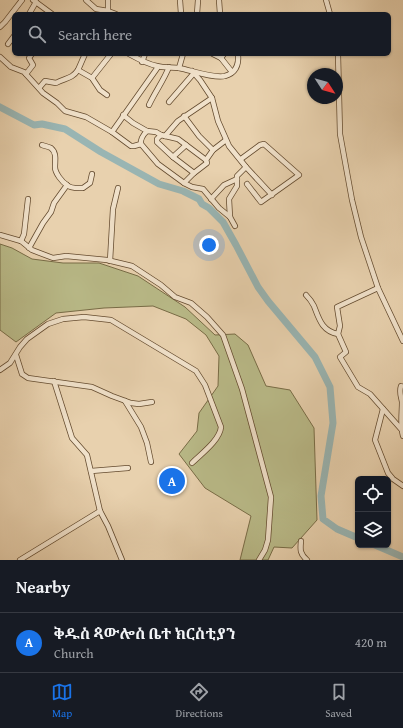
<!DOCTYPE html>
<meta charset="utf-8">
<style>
body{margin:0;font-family:"Gentium Book Plus","Noto Serif Ethiopic",serif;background:#20242c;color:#f1f3f6}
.controls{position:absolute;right:12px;bottom:12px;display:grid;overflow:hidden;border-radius:6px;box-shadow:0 1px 3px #0004}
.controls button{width:36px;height:36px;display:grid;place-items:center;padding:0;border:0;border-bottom:1px solid #363941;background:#171b24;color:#f1f3f6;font:20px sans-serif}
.compass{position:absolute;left:307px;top:68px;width:36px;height:36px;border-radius:50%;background:#171b24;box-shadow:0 1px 3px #0004;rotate:126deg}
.you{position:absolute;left:209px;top:245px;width:14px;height:14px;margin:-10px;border:3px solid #fff;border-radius:50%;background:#1a73e8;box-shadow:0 0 0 6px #1a73e833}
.badge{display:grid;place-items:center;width:26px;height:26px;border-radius:50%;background:#1a73e8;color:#fff;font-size:13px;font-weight:700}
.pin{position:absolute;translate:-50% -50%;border:2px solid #fff;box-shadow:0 1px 4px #0006}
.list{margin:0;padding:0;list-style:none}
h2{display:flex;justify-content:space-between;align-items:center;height:52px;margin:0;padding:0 16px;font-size:17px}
h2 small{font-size:13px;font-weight:400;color:#9ea1a6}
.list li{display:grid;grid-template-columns:26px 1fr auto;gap:12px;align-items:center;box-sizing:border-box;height:60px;padding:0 16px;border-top:1px solid #363941}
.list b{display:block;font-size:15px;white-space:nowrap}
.list p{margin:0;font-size:13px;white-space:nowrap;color:#9ea1a6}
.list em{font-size:13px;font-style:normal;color:#9ea1a6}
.icon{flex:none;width:22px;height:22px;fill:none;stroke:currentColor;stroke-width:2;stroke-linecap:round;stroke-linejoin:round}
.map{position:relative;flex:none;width:403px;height:560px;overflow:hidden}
.search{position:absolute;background:#171b24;box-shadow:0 1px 3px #0004;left:12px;right:12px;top:12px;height:44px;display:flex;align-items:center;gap:10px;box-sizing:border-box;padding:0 14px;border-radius:6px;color:#9ea1a6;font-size:15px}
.sheet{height:112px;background:#171b24}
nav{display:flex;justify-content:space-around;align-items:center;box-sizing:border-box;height:56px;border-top:1px solid #363941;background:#171b24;font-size:11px;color:#9ea1a6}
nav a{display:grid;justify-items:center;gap:2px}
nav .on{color:#1a73e8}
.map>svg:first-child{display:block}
.green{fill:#b9ba88;stroke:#786c46}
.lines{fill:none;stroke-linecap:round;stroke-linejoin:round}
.river{stroke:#99b5b3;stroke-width:7}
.street-casing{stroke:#644b2f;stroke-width:6}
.street{stroke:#f0e1ca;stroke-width:4.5}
</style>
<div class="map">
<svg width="403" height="560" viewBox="0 0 403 560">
<rect width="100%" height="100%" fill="#e8d1ae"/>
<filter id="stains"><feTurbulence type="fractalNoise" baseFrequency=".005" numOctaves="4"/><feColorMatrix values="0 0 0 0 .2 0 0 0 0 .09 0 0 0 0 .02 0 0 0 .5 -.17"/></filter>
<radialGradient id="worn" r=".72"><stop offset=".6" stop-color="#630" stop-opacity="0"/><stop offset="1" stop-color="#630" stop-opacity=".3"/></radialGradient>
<polygon class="green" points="0,244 12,248 32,259 63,263 99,263 138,276 185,307 215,335 235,334 248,345 266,386 290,390 314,428 317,520 292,548 274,547 268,560 240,560 251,516 205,488 179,454 197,431 199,413 218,386 219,356 206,335 186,319 153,306 104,308 56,313 16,342 0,330"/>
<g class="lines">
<g class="river">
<polyline points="0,107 34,125 42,124 65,129 101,152 159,184 183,191 199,199 202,204 209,208 223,222 236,245 258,287 268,301 315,357 330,387 333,423 321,496 323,519 337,529 358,538"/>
<polyline points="375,545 403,557"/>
</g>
<g class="street-casing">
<g id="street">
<polyline points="33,0 52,14"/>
<polyline points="86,0 96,9 108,11"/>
<polyline points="108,0 108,11 116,14"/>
<polyline points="180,0 181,14"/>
<polyline points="219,0 220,14"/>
<polyline points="326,0 330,14"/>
<polyline points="29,14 36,2"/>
<polyline points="197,14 198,0"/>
<polyline points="0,27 5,22 22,0"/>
<polyline points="8,44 14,36"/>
<polyline points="85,54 78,70 92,78 100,90 107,95"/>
<path d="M129,54C138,59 147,64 157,66C164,68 172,67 179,68C190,70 215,79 225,76C236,73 239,64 238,54"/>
<polyline points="213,54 221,58 224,54"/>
<polyline points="338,54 340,134 352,200 361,237 378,288 403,341"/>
<polyline points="0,57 11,67 24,72 43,93 57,103 65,111 86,117 112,132 158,67"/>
<polyline points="221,58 232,72"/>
<polyline points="142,62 145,54"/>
<polyline points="179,68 183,54"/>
<polyline points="26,74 33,65 29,58 32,54"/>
<polyline points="92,78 111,54"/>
<path d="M39,88L45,81L56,83C65,78 72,79 78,70"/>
<polyline points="212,98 218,121 229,146 246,167 237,176 237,186 229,199 230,217 235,226"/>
<polyline points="169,102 194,73"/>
<path d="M149,105C155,92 164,80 169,67"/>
<polyline points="123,115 133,123 147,131"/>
<polyline points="184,116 199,136 213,150"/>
<polyline points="112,132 131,146 134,146 141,144"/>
<path d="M161,135L156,132L147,131C143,135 140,139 141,144L158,164L184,183L192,187L203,189L219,208L230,217"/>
<polyline points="165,136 178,121 212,98 200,80 192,71"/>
<path d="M42,145C45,146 49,147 51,148C57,153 55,160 55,167C55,173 62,182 67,185C71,189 78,188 83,188L90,183L92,174"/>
<polyline points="186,145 173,157 194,173"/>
<polyline points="173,157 157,142 157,139 161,135 178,139 206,160"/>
<polyline points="241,159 260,145 264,144 299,175 261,202 247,184"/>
<polyline points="246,167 272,195"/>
<polyline points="184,183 194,173 207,163 206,160 213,150 226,140"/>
<polyline points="211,199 224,185 237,179"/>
<polyline points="0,235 21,241 32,250 53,258 66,256 107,260 132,266 161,285 175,297 191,303 207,317 223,335 242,389 271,497 268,540 265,550 259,560"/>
<polyline points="21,241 24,234 28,199"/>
<polyline points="29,248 43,223 51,212 54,203 67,185"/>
<polyline points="110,261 113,209 118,188"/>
<polyline points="378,288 337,307 340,326 338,334 346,352 340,357 358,387 370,394 401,429"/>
<path d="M306,295C309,298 312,302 314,306C319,319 322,331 338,334"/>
<polyline points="16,355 22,374 28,378 92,387 112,396 131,403 139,404 152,402"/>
<path d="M0,370L10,363L20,347L27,339L48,324L63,319L84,317L111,320L196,371L205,385L221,427C220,440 201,454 192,463"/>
<polyline points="54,381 72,438 87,455 100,511 108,526 122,560"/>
<path d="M401,386C399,392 401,396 402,402C402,414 400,425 403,436"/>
<polyline points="125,401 141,427 147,443 151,462"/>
<polyline points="383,409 375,440 388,473 393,479 403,486"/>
<polyline points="91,471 128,468"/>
<path d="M301,541C300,550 300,554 307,560"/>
<polyline points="20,560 100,511"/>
</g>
</g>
<use href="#street" class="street"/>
</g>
<rect width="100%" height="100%" filter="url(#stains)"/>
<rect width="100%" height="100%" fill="url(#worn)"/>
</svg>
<div class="controls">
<button><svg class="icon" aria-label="locate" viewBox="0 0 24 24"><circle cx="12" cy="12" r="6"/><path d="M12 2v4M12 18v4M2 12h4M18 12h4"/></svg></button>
<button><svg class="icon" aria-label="layers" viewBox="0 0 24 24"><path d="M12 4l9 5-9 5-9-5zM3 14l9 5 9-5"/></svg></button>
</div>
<svg class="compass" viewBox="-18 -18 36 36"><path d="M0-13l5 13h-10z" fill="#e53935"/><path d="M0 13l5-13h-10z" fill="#9ea1a6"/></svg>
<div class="you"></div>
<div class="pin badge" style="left:172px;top:481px">A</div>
<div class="search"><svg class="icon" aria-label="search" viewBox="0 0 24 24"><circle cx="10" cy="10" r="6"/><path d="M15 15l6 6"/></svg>Search here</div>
</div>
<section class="sheet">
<h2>Nearby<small></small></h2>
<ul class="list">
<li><span class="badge">A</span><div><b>ቅዱስ ጳውሎስ ቤተ ክርስቲያን</b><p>Church</p></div><em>420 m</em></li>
</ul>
</section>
<nav>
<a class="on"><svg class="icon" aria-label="map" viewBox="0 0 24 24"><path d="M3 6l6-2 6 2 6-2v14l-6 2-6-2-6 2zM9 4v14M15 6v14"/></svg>Map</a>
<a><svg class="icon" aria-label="directions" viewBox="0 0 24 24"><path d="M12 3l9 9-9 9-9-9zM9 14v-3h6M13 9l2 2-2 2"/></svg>Directions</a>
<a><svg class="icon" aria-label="saved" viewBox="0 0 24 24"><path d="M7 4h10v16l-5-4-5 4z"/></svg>Saved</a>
</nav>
